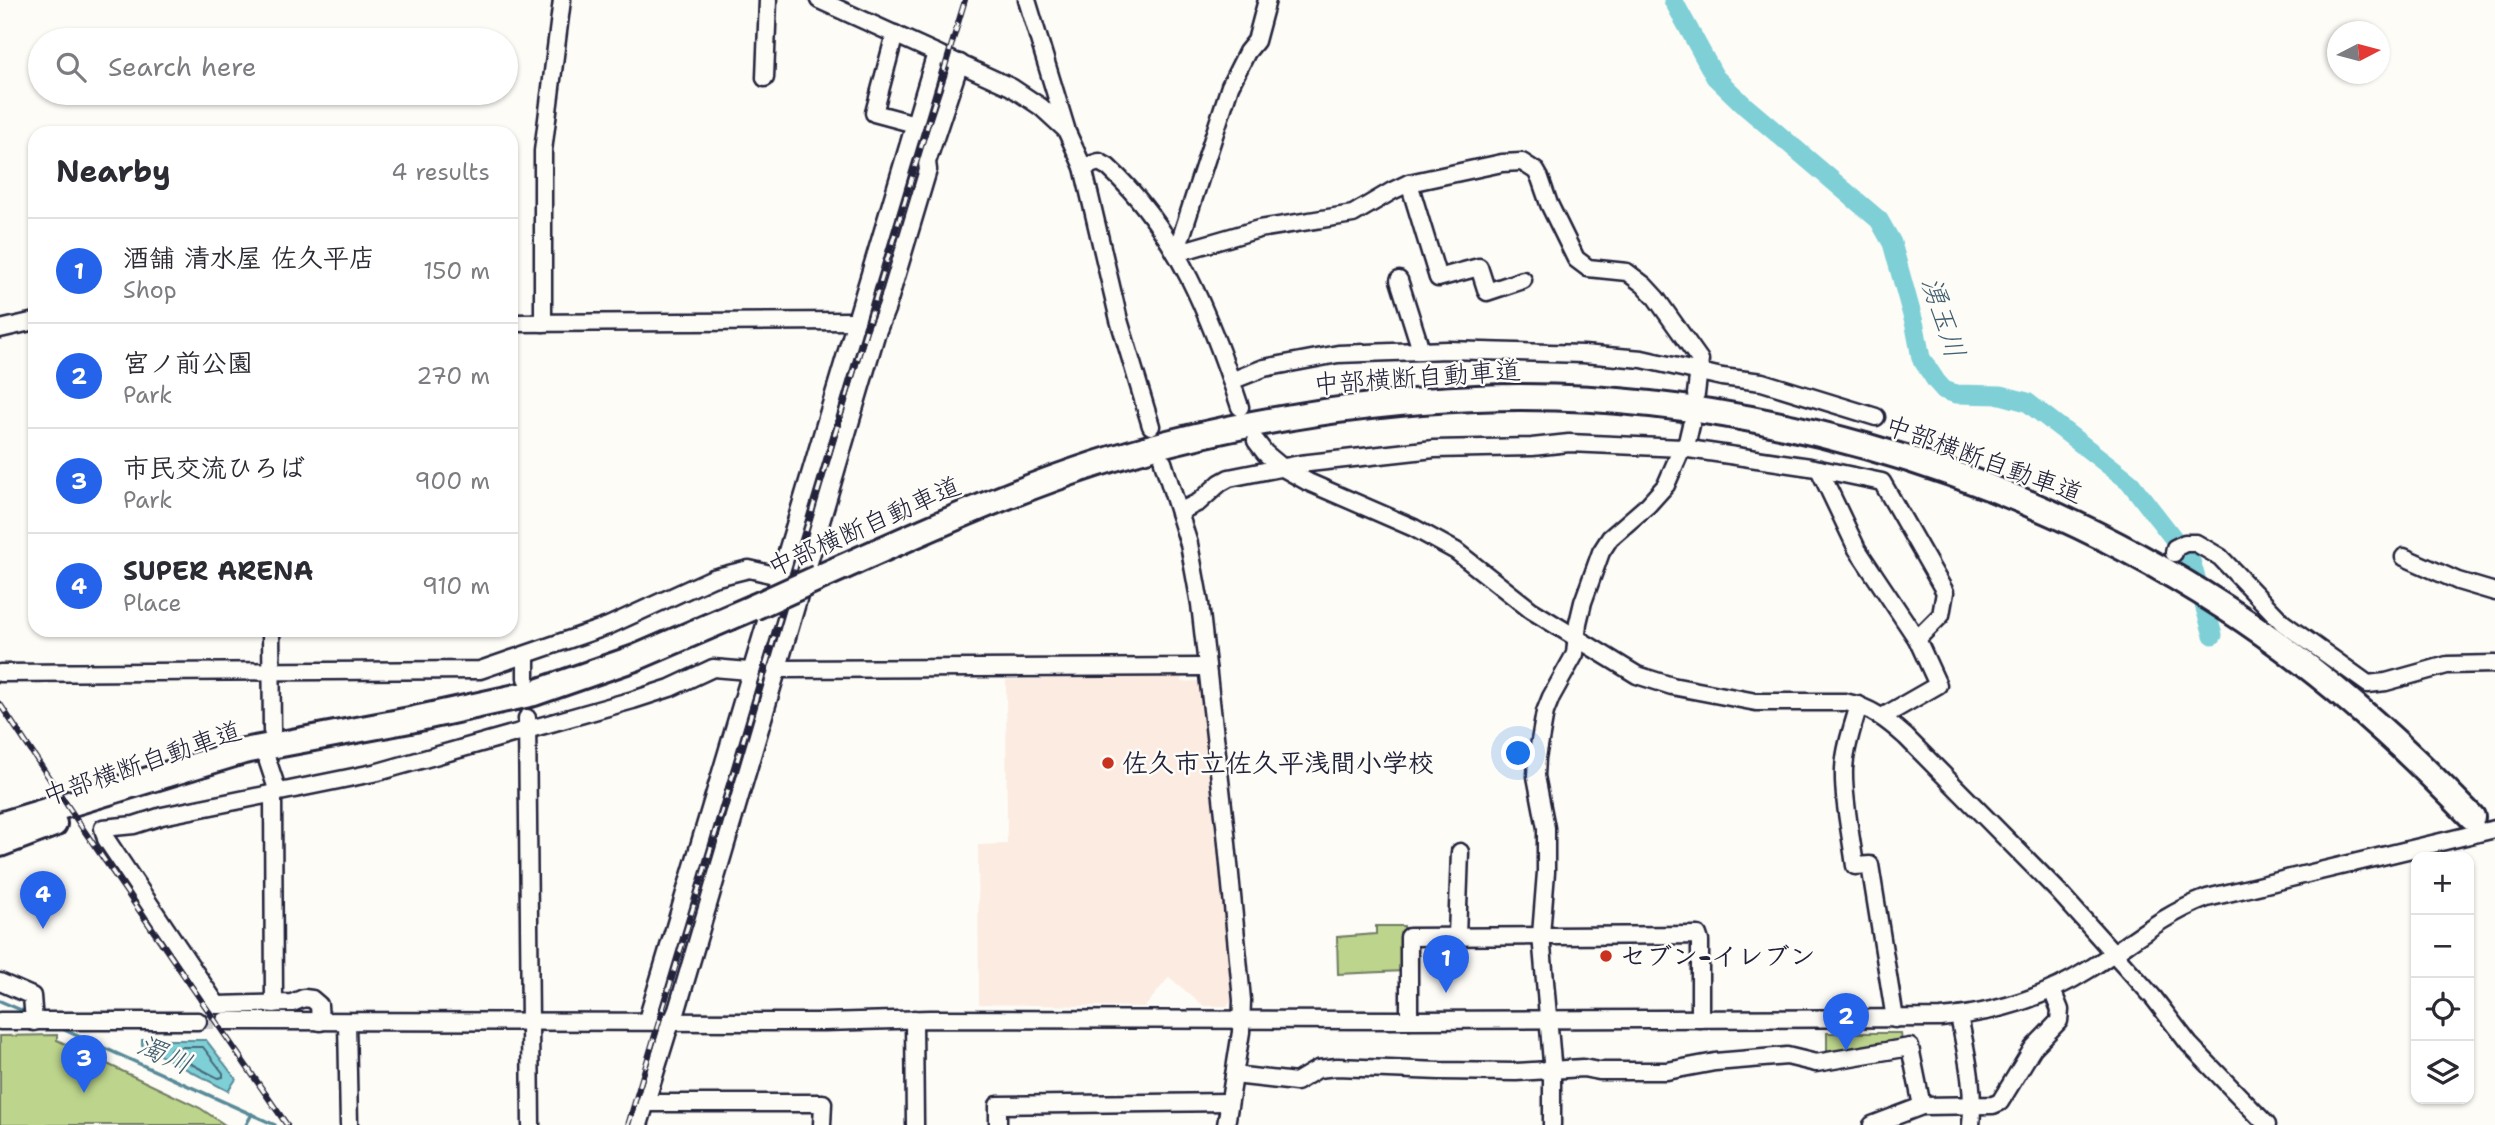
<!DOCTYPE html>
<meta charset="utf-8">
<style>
body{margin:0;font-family:"Shantell Sans","Klee One",sans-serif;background:#f7f7f7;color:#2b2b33}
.controls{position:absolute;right:21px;bottom:21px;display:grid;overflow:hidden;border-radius:14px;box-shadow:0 2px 5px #0004}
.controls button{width:63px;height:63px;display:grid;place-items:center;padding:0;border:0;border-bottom:2px solid #e1e1e2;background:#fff;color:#2b2b33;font:35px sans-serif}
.compass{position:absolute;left:2327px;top:21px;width:63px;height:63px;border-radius:50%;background:#fff;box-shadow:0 2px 5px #0004;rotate:84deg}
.you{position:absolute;left:1519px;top:754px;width:24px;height:24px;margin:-18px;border:5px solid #fff;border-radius:50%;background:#1a73e8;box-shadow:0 0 0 10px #1a73e833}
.badge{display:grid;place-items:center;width:46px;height:46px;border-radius:50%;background:#2563eb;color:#fff;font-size:23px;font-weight:700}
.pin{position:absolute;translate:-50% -58px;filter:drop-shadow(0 2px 4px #0008)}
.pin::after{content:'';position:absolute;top:37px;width:24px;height:21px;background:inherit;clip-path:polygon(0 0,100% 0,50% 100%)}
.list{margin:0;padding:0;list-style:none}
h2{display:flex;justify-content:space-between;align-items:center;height:91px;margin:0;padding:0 28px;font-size:30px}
h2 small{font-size:23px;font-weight:400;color:#7c7c81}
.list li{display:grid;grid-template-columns:46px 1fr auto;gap:21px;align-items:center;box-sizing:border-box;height:105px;padding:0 28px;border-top:2px solid #e1e1e2}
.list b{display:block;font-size:26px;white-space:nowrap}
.list p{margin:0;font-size:23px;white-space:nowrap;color:#7c7c81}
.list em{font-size:23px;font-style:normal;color:#7c7c81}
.icon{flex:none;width:38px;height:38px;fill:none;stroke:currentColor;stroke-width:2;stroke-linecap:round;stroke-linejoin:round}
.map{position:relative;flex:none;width:2495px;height:1125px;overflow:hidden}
.search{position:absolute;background:#fff;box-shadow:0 2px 5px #0004;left:28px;top:28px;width:490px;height:77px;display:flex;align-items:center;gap:18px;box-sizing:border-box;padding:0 24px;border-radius:38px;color:#7c7c81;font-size:26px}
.panel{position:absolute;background:#fff;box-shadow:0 2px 5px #0004;left:28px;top:126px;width:490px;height:511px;border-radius:21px}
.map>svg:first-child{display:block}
.built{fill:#fcebe1}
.green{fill:#bcd48b;stroke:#6f7b63;stroke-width:2}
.water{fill:#7ecfd6;stroke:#598a98;stroke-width:2}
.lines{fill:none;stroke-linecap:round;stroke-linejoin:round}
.shore{stroke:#476779;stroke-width:2}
.stream{stroke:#598a98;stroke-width:3.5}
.river{stroke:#7ecfd6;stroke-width:19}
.minor-tunnel{stroke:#d1d0d1;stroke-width:16;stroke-dasharray:16 8;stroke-linecap:butt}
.minor-casing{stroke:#22223b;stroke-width:21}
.highway-casing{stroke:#22223b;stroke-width:30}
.minor{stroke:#fdfcf7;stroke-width:16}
.highway{stroke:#fdfcf7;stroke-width:24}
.rail-casing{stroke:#22223b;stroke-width:6}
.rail{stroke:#fdfcf7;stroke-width:3.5;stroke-dasharray:10;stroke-linecap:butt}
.highway-bridge-casing{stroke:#22223b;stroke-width:30;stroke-linecap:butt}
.highway-bridge{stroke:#fdfcf7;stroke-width:24}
.poi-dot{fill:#c8321e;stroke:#fdfcf7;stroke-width:2.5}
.labels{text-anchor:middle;stroke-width:5;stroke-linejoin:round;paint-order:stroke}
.street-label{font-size:26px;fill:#22223b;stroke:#fdfcf7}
.poi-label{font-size:26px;font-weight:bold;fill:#22223b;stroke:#fdfcf7;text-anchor:start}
.water-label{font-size:28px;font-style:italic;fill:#425f71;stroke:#fdfcf7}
</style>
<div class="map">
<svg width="2495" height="1125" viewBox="0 0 2495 1125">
<rect width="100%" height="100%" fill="#fdfcf7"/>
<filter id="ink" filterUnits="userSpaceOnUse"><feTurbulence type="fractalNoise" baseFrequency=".0143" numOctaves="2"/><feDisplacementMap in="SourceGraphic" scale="14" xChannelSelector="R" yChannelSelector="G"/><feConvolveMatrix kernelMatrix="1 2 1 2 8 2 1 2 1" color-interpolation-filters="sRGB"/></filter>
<g filter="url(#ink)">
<polygon class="built" points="1182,676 1182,682 1199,681 1233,999 1227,1006 1204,1006 1169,977 1145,1007 979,1004 978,845 1007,844 1006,680"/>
<g class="green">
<polygon points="1376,926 1404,926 1404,971 1338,974 1337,937 1376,934"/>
<polygon points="1827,1033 1901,1033 1902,1044 1827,1057"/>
<polygon points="57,1035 57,1040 200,1108 225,1125 0,1125 0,1036"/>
</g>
<polygon class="water" points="142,1040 206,1040 236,1079 228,1091 142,1046"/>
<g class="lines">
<polygon class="shore" points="173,1047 203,1047 223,1073 223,1077 218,1078 172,1054 170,1050"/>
<g class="stream">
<polyline points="0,1001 28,1013"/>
<polyline points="60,1028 275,1125"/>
<polyline points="246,1125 252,1114"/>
</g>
<polyline class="river" points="1673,0 1715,77 1745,106 1879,220 1892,243 1915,326 1921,358 1936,381 1944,390 1956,394 2001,395 2027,402 2129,481 2191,561 2213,635"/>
<polyline class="minor-tunnel" points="198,1021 225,1021"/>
<g class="minor-casing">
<g id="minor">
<polyline points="819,0 1011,87 1041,107 1066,130 1083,167 1119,320 1151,426"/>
<polyline points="1027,0 1066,128"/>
<polyline points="895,34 874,113 915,124"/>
<polyline points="765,78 768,0"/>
<path d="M1083,167L1099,162L1108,167C1178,232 1211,319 1240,407"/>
<polyline points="1409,183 1438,278 1479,267 1487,292 1523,280"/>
<polyline points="1176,253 1259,229 1353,214 1392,191 1409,183 1502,163 1522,162 1536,171 1540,178 1549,204 1576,259 1588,268 1627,272 1644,285 1656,298 1700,360 1696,394"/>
<polyline points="1176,253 1230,86 1247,52 1256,41 1267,0"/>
<polyline points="1399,280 1421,350"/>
<polyline points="511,323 856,321"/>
<polyline points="543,323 543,151 562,0"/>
<polyline points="0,329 35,321"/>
<polyline points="1231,381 1264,368 1338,354 1447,350 1583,354 1642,359 1722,377 1762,382 1876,417"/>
<path d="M1256,441L1265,453L1283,468L1308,482L1414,528L1456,551L1531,610L1637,675L1672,686L1756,702H1845C1870,707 1887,720 1906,737L2057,890L2153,997L2189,1044L2267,1125"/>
<polyline points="1163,462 1189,544 1200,604 1226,833 1242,1000 1241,1032 1226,1125"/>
<polyline points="1819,469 1857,549 1917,639 1938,685 1882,717"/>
<polyline points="1179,512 1199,502 1220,483 1229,478 1300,464 1434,449 1532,447 1569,443 1682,448 1810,467 1882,482 1945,592 1941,615 1917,639"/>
<polyline points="2174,553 2175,548 2185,543 2196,543 2220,557 2283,623 2368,684 2386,682 2447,665 2495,664"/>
<polyline points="2404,557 2458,581 2495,592"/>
<polyline points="271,630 272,731"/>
<polyline points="526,655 526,678"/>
<polyline points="777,669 1207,667"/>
<polyline points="0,673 480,670 608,626 713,578 749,569 779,576"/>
<path d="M1859,705C1853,726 1845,747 1844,769C1843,800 1851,835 1855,866L1870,865L1895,1019"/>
<polyline points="527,718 531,1125"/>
<polyline points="268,762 276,786 273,795 274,1004"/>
<polyline points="1457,936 1460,852"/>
<polyline points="0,982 32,996 34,1022"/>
<path d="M1959,1016C1966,1052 1975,1089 1971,1125"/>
<polyline points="914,1019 915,1125"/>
<polyline points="647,1020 936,53"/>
<polyline points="1409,1020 1409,937 1698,935 1700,941 1700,1019"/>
<polyline points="0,1021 198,1021"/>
<path d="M225,1021L824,1022L930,1019L1409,1020L1941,1018C1993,1013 2044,998 2088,970C2128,945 2162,915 2207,898L2495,829"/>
<polyline points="320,1022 319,1005 312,999 304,998 292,1003 217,1005 106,839 103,828 134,825 162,816 378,772 633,700 670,688 713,668 749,671"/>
<polyline points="347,1022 349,1125"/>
<polyline points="1234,1075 1296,1082 1318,1069 1337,1067 1440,1071 1516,1072 1583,1068 1599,1071 1667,1071 1715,1062 1787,1056 1816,1063 1910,1047 1922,1106 1993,1105 2000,1102 2033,1048 2059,1021 2060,1010 2052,990"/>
<polyline points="646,1103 823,1103 822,1125"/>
<polyline points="639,1125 668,1031 677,1010 876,335 887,307 928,170 927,162 960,63"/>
<polyline points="998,1125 998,1105 1229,1102"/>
<polyline points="1552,1125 1552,1062 1541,935 1546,872 1546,828 1536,776 1537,758 1545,712 1551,697 1575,654 1578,623 1583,602 1601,552 1610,538 1648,505 1666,485 1682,448 1687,442 1691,425"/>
<polyline points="1872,1125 1922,1106"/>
</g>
</g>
<g class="highway-casing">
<g id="highway">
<path d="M818,578C933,527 1050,472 1172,442C1272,417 1374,402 1476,398C1735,388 2008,467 2224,607C2316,666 2397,739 2472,817"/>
<polyline points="0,825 244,751 410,720 534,693 635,658 754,607"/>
<polyline points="0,844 54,824"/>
</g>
</g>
<use href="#minor" class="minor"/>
<use href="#highway" class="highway"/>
<g class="rail-casing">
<g id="rail">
<polyline points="0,704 81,826 287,1125"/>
<polyline points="628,1125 965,0"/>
</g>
</g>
<use href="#rail" class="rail"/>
<g class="highway-bridge-casing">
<polyline id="highway-bridge" points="754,607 818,578"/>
</g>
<use href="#highway-bridge" class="highway-bridge"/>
</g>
</g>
<g class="poi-dot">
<circle cx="1108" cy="763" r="7"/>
<circle cx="1606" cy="956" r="7"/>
</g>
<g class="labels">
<g class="street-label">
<text transform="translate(1417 377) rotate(-4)" y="9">中部横断自動車道</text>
<text transform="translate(1984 459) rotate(20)" y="9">中部横断自動車道</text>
<text transform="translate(864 526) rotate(-24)" y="9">中部横断自動車道</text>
<text transform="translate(142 763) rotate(-19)" y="9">中部横断自動車道</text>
</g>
<g class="poi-label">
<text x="1122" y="772">佐久市立佐久平浅間小学校</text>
<text x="1620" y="965">セブン-イレブン</text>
</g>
<g class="water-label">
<text transform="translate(1944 317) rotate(72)" y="10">湧玉川</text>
<text transform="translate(165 1054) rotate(24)" y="10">濁川</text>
</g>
</g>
</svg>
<div class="controls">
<button>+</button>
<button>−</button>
<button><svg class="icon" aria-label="locate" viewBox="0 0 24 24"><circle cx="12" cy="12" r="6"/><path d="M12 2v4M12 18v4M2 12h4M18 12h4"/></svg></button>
<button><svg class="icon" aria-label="layers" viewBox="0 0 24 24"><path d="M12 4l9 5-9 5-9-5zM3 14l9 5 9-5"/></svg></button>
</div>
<svg class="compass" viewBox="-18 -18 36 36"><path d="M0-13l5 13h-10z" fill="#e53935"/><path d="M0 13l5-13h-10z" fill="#7c7c81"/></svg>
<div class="you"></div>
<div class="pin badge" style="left:1446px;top:993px">1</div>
<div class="pin badge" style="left:1846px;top:1051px">2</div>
<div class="pin badge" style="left:84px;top:1093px">3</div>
<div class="pin badge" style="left:43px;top:929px">4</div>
<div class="search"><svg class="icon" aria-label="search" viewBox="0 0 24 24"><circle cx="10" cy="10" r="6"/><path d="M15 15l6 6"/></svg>Search here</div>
<section class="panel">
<h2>Nearby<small>4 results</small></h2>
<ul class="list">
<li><span class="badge">1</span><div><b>酒舗 清水屋 佐久平店</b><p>Shop</p></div><em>150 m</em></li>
<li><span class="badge">2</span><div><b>宮ノ前公園</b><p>Park</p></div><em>270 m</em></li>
<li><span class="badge">3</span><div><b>市民交流ひろば</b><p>Park</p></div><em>900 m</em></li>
<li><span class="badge">4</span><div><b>SUPER ARENA</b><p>Place</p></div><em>910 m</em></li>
</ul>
</section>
</div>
